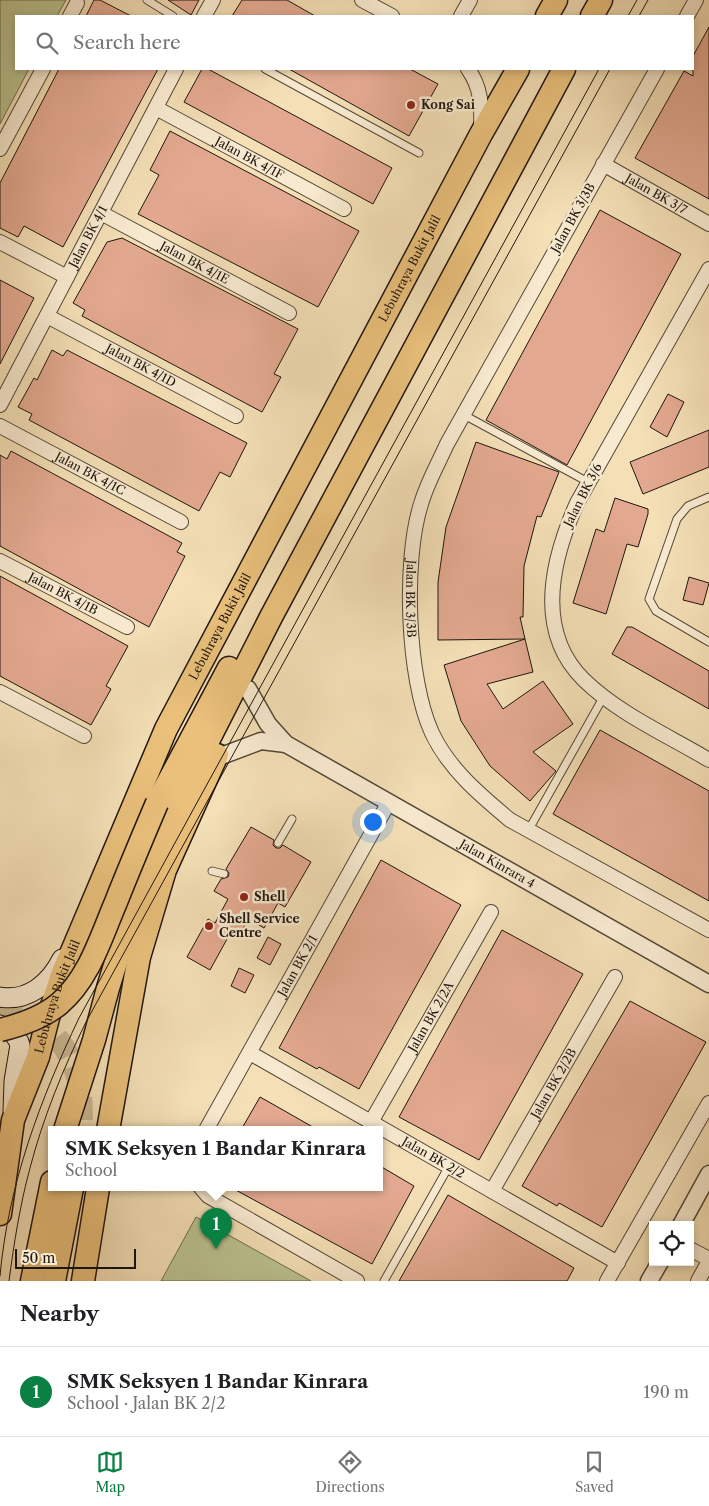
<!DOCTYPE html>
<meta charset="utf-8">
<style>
body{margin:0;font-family:"Libre Caslon Text",serif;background:#f2f2f2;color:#202124}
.controls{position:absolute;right:15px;bottom:15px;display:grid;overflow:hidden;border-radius:0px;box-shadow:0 2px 8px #0003}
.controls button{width:45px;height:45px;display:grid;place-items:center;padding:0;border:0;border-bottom:1px solid #e0e0e0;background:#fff;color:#202124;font:25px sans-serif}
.scale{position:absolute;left:15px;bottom:12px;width:121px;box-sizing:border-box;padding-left:5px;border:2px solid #1f160e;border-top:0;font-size:14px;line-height:18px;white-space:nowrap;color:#1f160e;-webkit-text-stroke:4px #f8ead0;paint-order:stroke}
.you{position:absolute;left:372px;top:821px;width:18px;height:18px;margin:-12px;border:4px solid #fff;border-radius:50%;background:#1a73e8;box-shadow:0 0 0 8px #1a73e833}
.badge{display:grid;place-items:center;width:32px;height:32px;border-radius:50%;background:#0b8043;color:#fff;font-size:16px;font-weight:700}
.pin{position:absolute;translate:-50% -41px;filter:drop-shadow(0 1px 2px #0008)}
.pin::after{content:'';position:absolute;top:26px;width:18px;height:15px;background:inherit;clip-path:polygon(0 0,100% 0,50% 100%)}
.popup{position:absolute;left:48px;top:1126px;width:335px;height:65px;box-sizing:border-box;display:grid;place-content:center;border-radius:0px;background:#fff;filter:drop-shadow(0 1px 4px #0005);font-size:16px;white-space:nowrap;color:#757577}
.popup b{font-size:19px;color:#202124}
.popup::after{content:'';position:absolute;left:50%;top:100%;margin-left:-10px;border:10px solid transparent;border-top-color:#fff}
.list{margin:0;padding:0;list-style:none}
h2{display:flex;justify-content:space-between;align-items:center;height:65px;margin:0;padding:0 20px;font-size:21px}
h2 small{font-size:16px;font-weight:400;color:#757577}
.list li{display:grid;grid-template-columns:32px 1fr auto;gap:15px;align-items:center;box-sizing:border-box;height:90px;padding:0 20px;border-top:1px solid #e0e0e0}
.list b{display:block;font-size:19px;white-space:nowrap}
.list p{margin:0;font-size:16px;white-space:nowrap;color:#757577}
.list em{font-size:16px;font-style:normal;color:#757577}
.icon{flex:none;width:28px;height:28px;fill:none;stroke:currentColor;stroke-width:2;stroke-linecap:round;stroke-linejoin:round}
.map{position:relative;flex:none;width:709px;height:1281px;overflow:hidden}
.search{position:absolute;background:#fff;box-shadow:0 2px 8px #0003;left:15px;right:15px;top:15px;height:55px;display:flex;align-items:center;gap:12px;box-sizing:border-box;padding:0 18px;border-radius:0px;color:#757577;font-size:19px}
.sheet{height:155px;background:#fff}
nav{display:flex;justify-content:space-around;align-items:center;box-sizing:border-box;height:70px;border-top:1px solid #e0e0e0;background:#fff;font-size:14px;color:#757577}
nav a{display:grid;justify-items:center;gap:2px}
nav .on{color:#0b8043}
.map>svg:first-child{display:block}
.green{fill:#bac28f;stroke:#6c6c4e}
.building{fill:#e3a990;stroke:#1f160e}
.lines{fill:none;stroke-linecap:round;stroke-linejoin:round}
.trunk-tunnel{stroke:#c9b794;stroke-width:22;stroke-dasharray:22 11;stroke-linecap:butt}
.service-casing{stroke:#544838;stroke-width:9}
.minor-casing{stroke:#544838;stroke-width:16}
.tertiary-casing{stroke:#544838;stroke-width:19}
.secondary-casing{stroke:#1f160e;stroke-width:21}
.trunk-casing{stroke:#1f160e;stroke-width:25}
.service{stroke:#f8ead0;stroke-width:7}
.minor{stroke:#f8ead0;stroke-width:14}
.tertiary{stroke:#f8ead0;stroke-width:16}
.secondary{stroke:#f8ead0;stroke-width:19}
.trunk{stroke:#eac07b;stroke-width:22}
.tram{stroke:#1f160e;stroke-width:1}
.trunk-bridge-casing{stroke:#1f160e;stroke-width:25;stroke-linecap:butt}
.trunk-bridge{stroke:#eac07b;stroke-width:22}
.poi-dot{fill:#8f2418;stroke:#f8ead0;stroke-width:2}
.labels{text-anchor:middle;stroke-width:5;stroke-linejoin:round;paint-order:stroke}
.poi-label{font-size:12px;font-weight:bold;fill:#1f160e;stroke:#f8ead0;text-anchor:start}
.street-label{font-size:12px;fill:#1f160e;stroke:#f8ead0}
</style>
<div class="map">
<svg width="709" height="1281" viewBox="0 0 709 1281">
<rect width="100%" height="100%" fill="#f4dfb6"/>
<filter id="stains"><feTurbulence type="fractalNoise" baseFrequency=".004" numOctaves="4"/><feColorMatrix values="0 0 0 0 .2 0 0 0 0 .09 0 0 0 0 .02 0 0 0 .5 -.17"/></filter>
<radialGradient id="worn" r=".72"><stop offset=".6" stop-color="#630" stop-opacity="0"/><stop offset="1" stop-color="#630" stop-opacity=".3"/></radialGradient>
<g class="green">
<polygon points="0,0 66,0 57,16 16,16 16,69 29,69 0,124"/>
<polygon points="196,1217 311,1281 161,1281"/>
</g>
<g class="building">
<polygon points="94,0 100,0 131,16 86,16"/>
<polygon points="168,0 199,0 191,15"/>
<polygon points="242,0 287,0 315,16 232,16"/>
<polygon points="709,27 709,199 635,158 684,71 693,76 693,56"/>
<polygon points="59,69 158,69 63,247 24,226 18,237 0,228 0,183"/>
<polygon points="202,69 208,69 392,168 373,204 184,102"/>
<polygon points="289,69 410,69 438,84 409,136"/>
<polygon points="170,131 359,231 318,307 138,214 159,175 150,170"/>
<polygon points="600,210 681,254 567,465 486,420"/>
<polygon points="122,238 298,329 274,374 281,377 262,412 82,316 85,310 73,303 107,242"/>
<polygon points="0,280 34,298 0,364"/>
<polygon points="52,350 63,356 67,350 247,443 230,477 220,472 199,511 29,420 32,414 18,407 34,378 37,380"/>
<polygon points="668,394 684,402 667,437 650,427"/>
<polygon points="709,430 709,467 643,494 630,462"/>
<polygon points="476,442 559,472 541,517 537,516 524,566 523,617 520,617 525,639 438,640 438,582 446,527"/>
<polygon points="11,451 182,543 177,552 185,556 149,627 0,546 0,455 7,459"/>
<polygon points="615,498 648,509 648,514 638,547 627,544 606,614 573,603 596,529 604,532"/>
<polygon points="0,576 128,646 106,686 111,689 91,725 0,676"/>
<polygon points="689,577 709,583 703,605 683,600"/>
<polygon points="627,627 632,627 709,671 709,709 612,654"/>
<polygon points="525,639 533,672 487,684 503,709 543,681 573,724 533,752 556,771 530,801 490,766 461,721 444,665"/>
<polygon points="600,730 709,791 709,901 553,814"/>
<polygon points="251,827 274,840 273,845 276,848 280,848 283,845 311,862 285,907 278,903 264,928 249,919 239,935 232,930 210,970 187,957 208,919 215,923 228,899 214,891 221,879 228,877 229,873 226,869"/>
<polygon points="381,860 461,905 359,1089 319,1067 317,1069 279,1048"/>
<polygon points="502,930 583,974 479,1160 399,1117"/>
<polygon points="268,937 281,944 270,965 257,958"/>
<polygon points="239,968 254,975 245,993 231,986"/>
<polygon points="630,1001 706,1042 602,1227 559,1203 557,1206 522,1186"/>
<polygon points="260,1097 276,1106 318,1130 241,1130"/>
<polygon points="380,1166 414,1186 372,1264 232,1188 380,1188"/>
<polygon points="448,1195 574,1268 567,1281 399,1281"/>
</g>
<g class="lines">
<path class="trunk-tunnel" d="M0,1007C15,1011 39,1018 50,1029C76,1056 85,1094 81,1130"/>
<g class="service-casing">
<g id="service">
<polyline points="147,0 173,16"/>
<polyline points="265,69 419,153"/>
<polyline points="464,415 588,482"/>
<polyline points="709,497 688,506 677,519 649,599 656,611 709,642"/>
<polyline points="528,831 604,696"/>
<polyline points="278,843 292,819"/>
<polyline points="212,871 224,874"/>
<polyline points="384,1281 449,1166"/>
</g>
</g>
<g class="minor-casing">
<g id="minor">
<polyline points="362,0 392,16"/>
<polyline points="70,16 77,3"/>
<polyline points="204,16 213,0"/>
<polyline points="461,16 470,0"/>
<polyline points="687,16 696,0"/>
<path d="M468,69C481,87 482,106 481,128"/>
<path id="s1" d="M657,69L447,444C438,464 427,483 421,504C403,560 407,679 432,733C449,769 480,795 510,820L709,930"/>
<path id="s2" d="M156,108L344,209"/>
<polyline points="0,149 43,69"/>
<path id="s3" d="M603,164L709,224"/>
<path id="s4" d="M101,213L289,313"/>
<polyline points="0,242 67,277"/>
<path d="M709,269L577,503C552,559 534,631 584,680C619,714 667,735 709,760"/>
<path id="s5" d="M47,316L236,416"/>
<path id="s6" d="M0,405L176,69"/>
<path id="s7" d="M0,426L181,522"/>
<path id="s8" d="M0,561L127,627"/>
<polyline points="0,692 84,736"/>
<path id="s9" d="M250,1053L618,1263"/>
<path id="s10" d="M371,1122L491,912"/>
<path id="s11" d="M206,1130L389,802"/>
<polyline points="201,1188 208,1196 357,1281"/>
<path id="s12" d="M492,1191L615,977"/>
<polyline points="690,1249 709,1259"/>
<polyline points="607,1281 709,1103"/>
<polyline points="698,1281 709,1261"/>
</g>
</g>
<g class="tertiary-casing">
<g id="tertiary">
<path id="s13" d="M248,689L268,724L286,744L709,984"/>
<polyline points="216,758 261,741 286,744"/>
<polyline points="681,1225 709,1174"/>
<polyline points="649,1281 660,1262"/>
</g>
</g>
<g class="secondary-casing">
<g id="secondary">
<path d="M0,997C28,1002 50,983 62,959"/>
<path d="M0,1025C9,1029 17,1035 20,1045L14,1081L13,1111"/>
</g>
</g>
<g class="trunk-casing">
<g id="trunk">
<polyline points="547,16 556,0"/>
<polyline points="592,16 601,0"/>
<polyline points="157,803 229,668"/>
<polyline points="65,1130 94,1040 108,988 135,900 178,800 271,617 564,69"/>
<polyline points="108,1130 139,957 165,870 217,755"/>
<path id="s14" d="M0,1214L13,1120L38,1057L48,1018L62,975L166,729L481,134L518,69"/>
<polyline points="32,1281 52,1182"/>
<polyline points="54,1281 72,1188"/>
<polyline points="83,1281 98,1188"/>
</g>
</g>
<use href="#service" class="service"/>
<use href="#minor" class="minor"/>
<use href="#tertiary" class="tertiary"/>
<use href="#secondary" class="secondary"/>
<use href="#trunk" class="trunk"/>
<g class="tram">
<polyline points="628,16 637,0"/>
<polyline points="639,16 648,0"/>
<path d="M0,1276C8,1185 40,1100 79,1018L599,69"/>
<path d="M9,1281C14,1243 20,1205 30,1168C43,1118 63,1069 86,1022L610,69"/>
</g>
<g class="trunk-bridge-casing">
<path id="trunk-bridge" d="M0,1030C21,1025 42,1018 59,1004C89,979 101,937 116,902C129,869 143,836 157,803"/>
</g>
<use href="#trunk-bridge" class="trunk-bridge"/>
</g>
<g class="poi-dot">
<circle cx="411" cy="105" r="5"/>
<circle cx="244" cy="897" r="5"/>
<circle cx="209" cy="926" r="5"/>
</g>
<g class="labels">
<g class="poi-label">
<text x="421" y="109">Kong Sai</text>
<text x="254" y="901">Shell</text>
<text x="219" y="923">Shell Service<tspan x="219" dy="14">Centre</tspan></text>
</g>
<g class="street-label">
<text dy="4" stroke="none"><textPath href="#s2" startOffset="106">Jalan BK 4/1F</textPath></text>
<text dy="4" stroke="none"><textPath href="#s3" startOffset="61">Jalan BK 3/7</textPath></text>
<text transform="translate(573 218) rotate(-61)" y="4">Jalan BK 3/3B</text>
<text dy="4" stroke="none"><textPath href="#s6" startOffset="190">Jalan BK 4/1</textPath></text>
<text dy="4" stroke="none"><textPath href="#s4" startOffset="106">Jalan BK 4/1E</textPath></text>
<text dy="4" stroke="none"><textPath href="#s14" startOffset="1036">Lebuhraya Bukit Jalil</textPath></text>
<text dy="4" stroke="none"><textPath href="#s5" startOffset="106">Jalan BK 4/1D</textPath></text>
<text dy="4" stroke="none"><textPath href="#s7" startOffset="102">Jalan BK 4/1C</textPath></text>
<text transform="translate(583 495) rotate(-63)" y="4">Jalan BK 3/6</text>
<text dy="4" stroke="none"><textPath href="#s8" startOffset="71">Jalan BK 4/1B</textPath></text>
<text dy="4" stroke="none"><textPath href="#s1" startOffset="591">Jalan BK 3/3B</textPath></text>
<text dy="4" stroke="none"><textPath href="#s14" startOffset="631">Lebuhraya Bukit Jalil</textPath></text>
<text dy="4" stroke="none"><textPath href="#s13" startOffset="310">Jalan Kinrara 4</textPath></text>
<text dy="4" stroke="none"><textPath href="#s11" startOffset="188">Jalan BK 2/1</textPath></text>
<text dy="4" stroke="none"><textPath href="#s14" startOffset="226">Lebuhraya Bukit Jalil</textPath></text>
<text dy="4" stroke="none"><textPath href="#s10" startOffset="121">Jalan BK 2/2A</textPath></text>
<text dy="4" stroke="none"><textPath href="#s12" startOffset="124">Jalan BK 2/2B</textPath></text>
<text dy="4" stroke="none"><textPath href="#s9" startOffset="211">Jalan BK 2/2</textPath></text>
</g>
</g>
<rect width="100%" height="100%" filter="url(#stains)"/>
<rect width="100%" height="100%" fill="url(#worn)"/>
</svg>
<div class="controls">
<button><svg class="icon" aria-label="locate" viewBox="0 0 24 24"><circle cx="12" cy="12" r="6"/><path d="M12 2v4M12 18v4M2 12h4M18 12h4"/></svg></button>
</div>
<div class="scale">50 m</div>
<div class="you"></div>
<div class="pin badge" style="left:216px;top:1249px">1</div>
<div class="popup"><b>SMK Seksyen 1 Bandar Kinrara</b>School</div>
<div class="search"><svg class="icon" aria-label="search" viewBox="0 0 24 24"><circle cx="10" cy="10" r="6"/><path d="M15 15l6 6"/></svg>Search here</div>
</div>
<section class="sheet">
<h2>Nearby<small></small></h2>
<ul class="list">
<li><span class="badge">1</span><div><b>SMK Seksyen 1 Bandar Kinrara</b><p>School · Jalan BK 2/2</p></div><em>190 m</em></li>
</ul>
</section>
<nav>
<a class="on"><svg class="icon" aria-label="map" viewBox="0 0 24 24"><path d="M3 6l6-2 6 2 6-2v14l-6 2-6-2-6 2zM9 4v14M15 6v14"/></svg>Map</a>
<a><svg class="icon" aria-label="directions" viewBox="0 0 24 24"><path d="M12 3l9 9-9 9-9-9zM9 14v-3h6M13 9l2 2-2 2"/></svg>Directions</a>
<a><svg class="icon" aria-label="saved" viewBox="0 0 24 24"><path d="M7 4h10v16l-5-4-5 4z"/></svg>Saved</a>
</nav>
